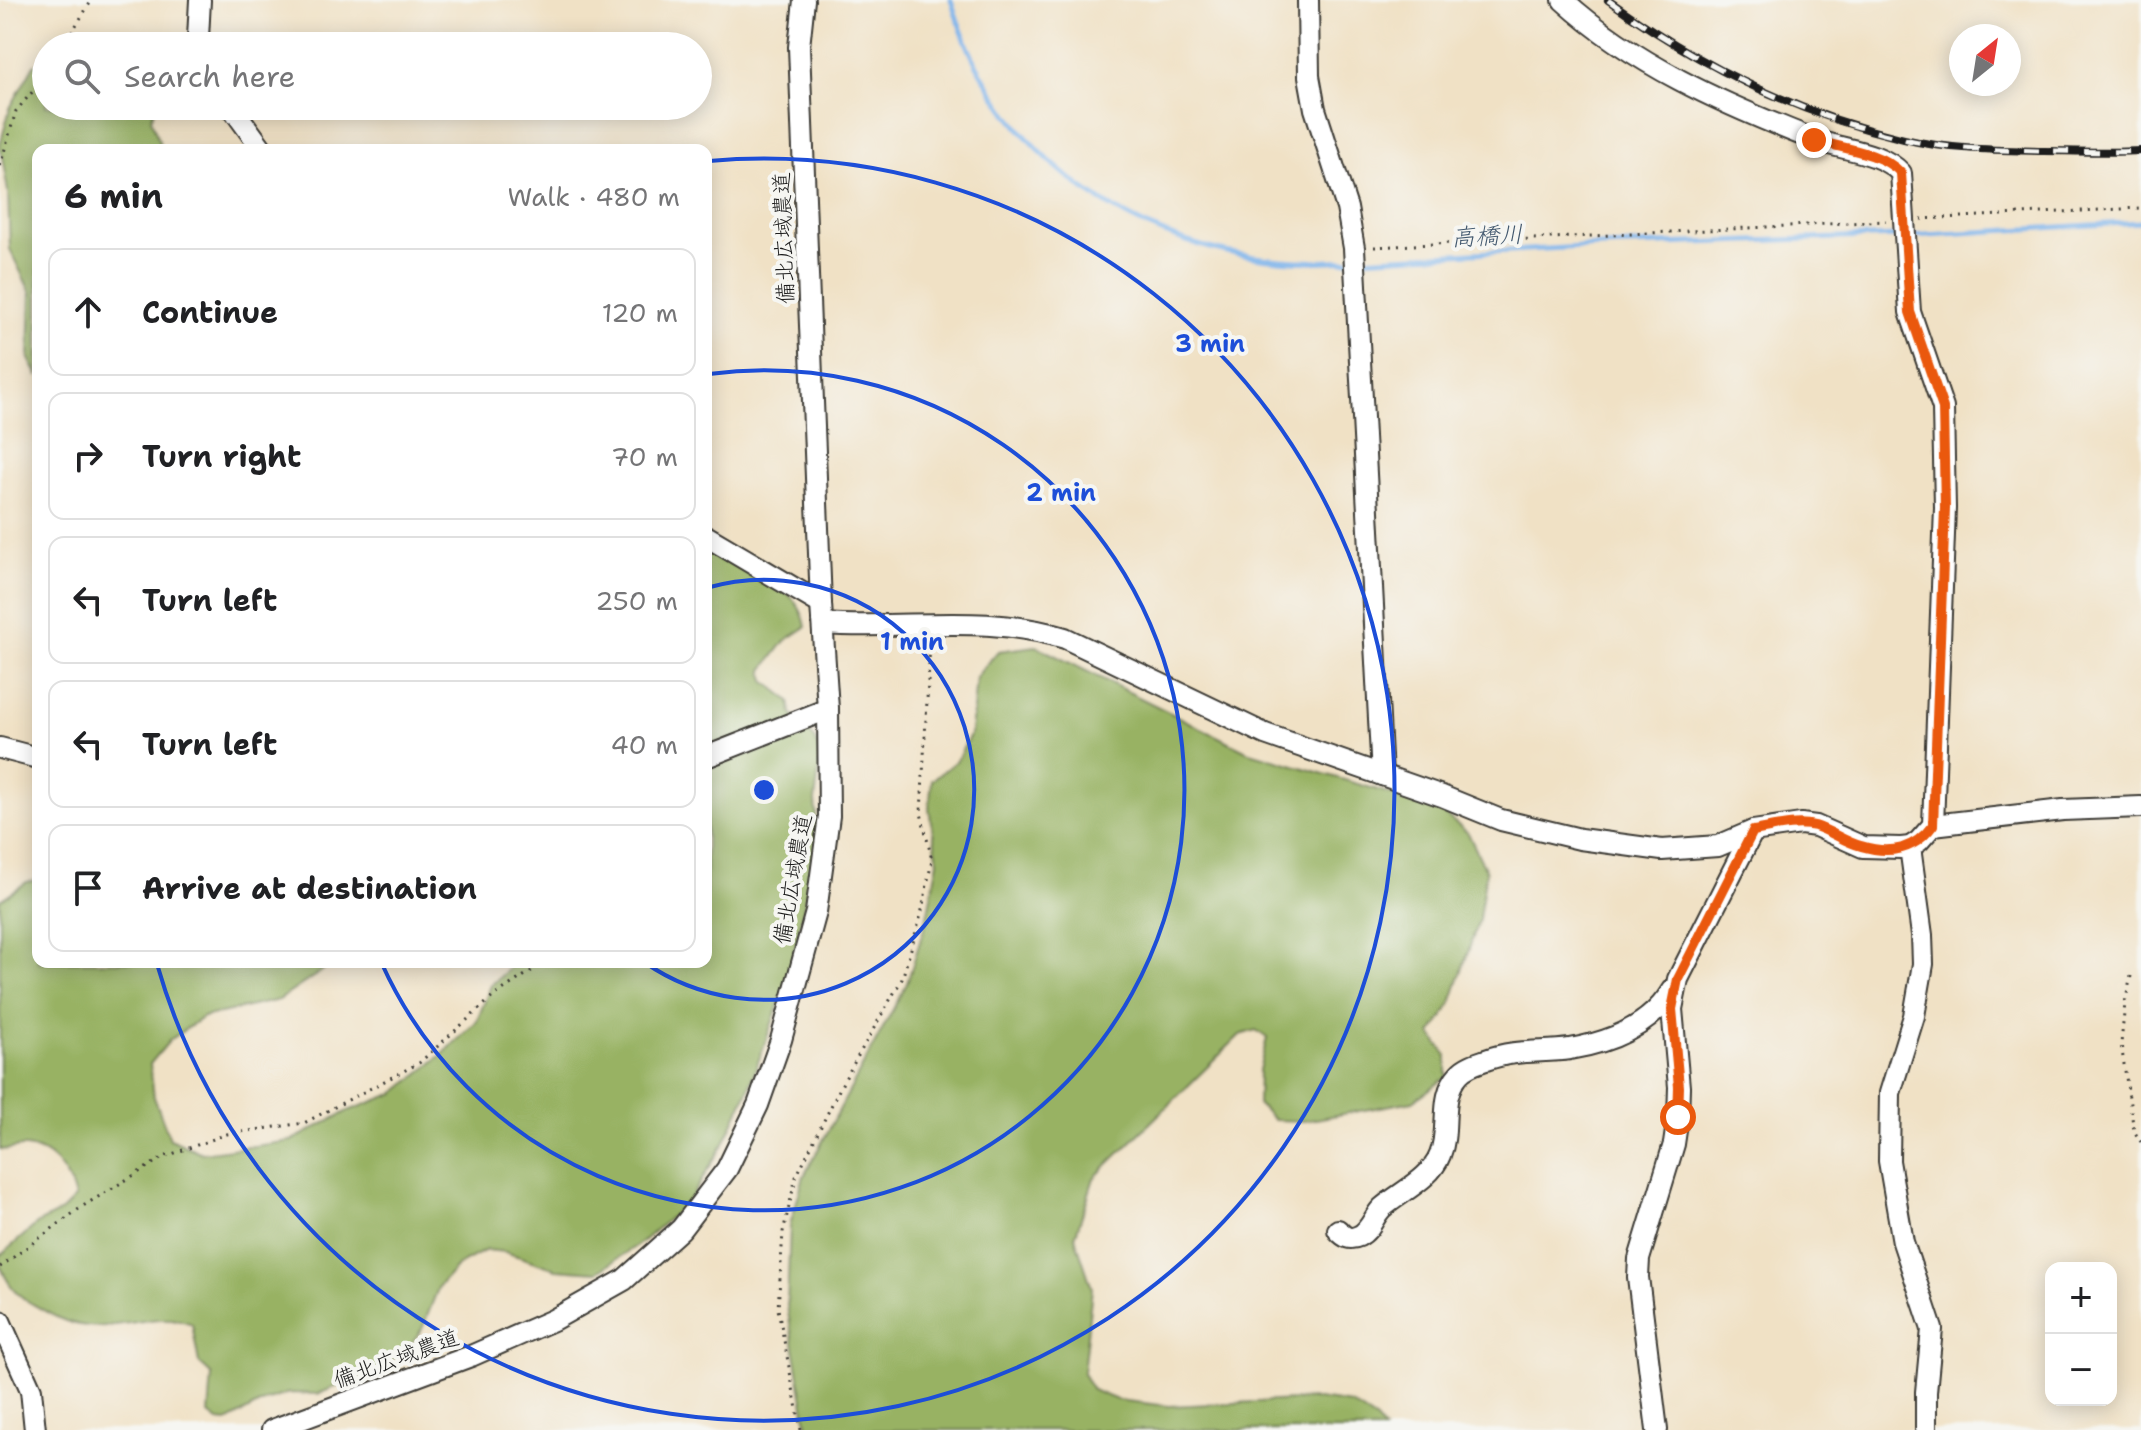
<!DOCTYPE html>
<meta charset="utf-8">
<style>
body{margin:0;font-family:"Shantell Sans","Klee One",sans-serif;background:#f6f6f6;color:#202124}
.controls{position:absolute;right:24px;bottom:24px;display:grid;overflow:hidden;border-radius:16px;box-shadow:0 4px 20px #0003}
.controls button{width:72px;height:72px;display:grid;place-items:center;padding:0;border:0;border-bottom:2px solid #e0e0e0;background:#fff;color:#202124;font:40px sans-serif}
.compass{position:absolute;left:1949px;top:24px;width:72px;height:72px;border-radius:50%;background:#fff;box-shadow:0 4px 20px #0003;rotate:30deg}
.stop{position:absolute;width:24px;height:24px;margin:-18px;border:6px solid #ea580c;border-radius:50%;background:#fff}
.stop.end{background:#ea580c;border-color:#fff;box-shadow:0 2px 8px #0008}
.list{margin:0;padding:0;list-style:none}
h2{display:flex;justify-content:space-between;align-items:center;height:104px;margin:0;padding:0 32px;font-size:34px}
h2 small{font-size:26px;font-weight:400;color:#757577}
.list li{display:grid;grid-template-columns:52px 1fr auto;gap:24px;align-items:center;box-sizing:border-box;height:128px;margin:0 16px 16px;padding:0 16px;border:2px solid #e0e0e0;border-radius:16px}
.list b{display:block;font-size:30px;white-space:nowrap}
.list em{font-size:26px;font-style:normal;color:#757577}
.icon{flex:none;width:44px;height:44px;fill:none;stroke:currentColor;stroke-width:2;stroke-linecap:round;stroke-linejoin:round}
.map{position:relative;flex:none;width:2141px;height:1430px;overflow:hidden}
.search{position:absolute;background:#fff;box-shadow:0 4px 20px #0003;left:32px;top:32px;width:680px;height:88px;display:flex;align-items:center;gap:20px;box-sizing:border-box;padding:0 28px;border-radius:44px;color:#757577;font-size:30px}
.panel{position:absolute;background:#fff;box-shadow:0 4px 20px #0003;left:32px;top:144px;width:680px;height:824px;border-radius:16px}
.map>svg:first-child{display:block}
.forest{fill:#98b263;stroke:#5a6740;stroke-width:2}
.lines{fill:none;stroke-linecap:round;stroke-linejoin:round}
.stream{stroke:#7bb2ea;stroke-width:5}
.minor-casing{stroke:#3c3a35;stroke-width:24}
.path{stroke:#3c3a35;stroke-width:3;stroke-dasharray:2 6;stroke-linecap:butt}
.minor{stroke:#fff;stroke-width:20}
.rail-casing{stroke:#1c1c1c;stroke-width:8}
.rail{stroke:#f6f6f2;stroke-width:5;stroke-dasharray:15;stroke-linecap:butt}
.route{stroke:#ea580c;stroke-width:10}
.ring{fill:none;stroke:#1d4ed8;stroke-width:4}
.labels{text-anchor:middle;stroke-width:8;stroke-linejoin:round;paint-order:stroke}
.street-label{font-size:22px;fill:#1c1c1c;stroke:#f6f6f2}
.water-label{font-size:24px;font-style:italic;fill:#42586e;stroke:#f6f6f2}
.centre{fill:#1d4ed8;stroke:#f6f6f2;stroke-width:4}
.ring-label{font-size:24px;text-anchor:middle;font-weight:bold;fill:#1d4ed8;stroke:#f6f6f2;stroke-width:8;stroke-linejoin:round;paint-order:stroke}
</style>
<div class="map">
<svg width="2141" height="1430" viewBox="0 0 2141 1430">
<rect width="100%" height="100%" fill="#f6f6f2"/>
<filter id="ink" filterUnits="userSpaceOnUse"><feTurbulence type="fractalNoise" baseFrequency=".0125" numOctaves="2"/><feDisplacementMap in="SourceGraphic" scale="16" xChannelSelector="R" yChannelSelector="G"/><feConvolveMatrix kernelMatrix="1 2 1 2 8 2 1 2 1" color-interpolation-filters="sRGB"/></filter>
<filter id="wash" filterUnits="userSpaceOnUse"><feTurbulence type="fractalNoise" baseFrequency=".006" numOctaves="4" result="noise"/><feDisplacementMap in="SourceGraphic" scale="32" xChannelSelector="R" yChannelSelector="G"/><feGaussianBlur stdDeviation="1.8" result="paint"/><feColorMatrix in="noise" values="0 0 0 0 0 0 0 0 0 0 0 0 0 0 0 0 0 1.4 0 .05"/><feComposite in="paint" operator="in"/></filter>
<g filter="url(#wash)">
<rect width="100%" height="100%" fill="#f0e1c5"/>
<g class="forest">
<polygon points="99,33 134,34 142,46 69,46"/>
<polygon points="46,59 46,106 156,106 151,119 162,150 38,150 38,376 29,359 31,293 10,250 8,192 0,145 10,108 34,65"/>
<path d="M706,552C743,570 798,580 806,627L785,641L763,670L765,681L790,701L792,714L816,740L820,761L815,801L818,839L790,973L747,1093L724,1143L689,1201L642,1242L597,1272L556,1269L505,1252L486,1250L458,1265L439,1286L422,1329L405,1352L371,1373L318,1394L289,1393L265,1401L227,1422L218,1421L209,1414L212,1375L199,1363L192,1324C159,1310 122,1330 87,1326C65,1324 48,1313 29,1302C13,1292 1,1276 0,1256L38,1223L62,1211L75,1198C69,1174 53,1150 25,1147C16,1146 9,1151 0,1149V900L27,882L38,880V962H335L279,1000L203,1017L170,1040L150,1064L154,1097L170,1139L202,1153L291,1141L346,1112L395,1093L442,1055L477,1021L491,985L516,962H706Z"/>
<polygon points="1036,646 1247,751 1435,807 1468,833 1486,871 1479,919 1450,1006 1431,1034 1447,1056 1447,1077 1413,1101 1305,1121 1274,1120 1258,1104 1259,1070 1267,1038 1256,1030 1240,1035 1094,1178 1075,1237 1092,1288 1083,1373 1092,1390 1117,1400 1169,1406 1318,1399 1351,1404 1376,1420 1384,1430 808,1430 787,1306 790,1225 804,1176 907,983 926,922 938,861 929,809 932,780 957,760 971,733 976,677 998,651"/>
</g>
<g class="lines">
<g class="stream">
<path d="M951,0C959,25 968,50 981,73C1055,206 1200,272 1349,260"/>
<polyline points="1910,236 2141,222"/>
<polyline points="1359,259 1602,246 1900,236"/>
</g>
</g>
</g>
<g filter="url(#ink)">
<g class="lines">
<g class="minor-casing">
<g id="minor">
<polyline points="200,0 198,38 201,46"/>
<polyline points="1308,0 1309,76 1315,109 1347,208 1354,248 1382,775"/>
<polyline points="231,106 263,150"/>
<polyline points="706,536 821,604"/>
<path d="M823,624C904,630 985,613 1065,638L1265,734L1442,796L1501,820L1580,839L1662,850L1718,846L1753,831L1801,824L1816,826L1863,847L1901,848L1910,847L1919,841L1933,825L1945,508L1943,408L1910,312L1901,173C1880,150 1839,150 1810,138C1723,104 1633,64 1563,0"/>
<polyline points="0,748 38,758"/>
<polyline points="706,757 828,709"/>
<polyline points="1933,825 2063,810 2141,807"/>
<polyline points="1910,847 1922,935 1923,964 1914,1016 1890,1093 1889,1161 1903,1242 1932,1329 1926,1392 1926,1430"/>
<path d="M1338,1230C1345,1238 1350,1240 1359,1236C1371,1230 1373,1217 1382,1208C1400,1192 1431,1179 1440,1155C1451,1129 1438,1097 1459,1074C1466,1066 1477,1063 1486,1060C1514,1049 1542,1053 1570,1049C1611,1042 1651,1026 1672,990"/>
<polyline points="0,1321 31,1390 35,1430"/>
<polyline points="272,1430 471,1356 553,1320 624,1280 681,1229 727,1169 758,1105 781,1040 816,912 829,816 828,709 821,604 799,47 804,0"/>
<polyline points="1657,1430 1638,1277 1639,1259 1674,1144 1678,1117 1679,1087 1672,1009 1678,979 1753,831"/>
</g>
</g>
<g class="path">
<polyline points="63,46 92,0"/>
<polyline points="0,166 16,111 46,76"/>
<polyline points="1921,219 2141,208"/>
<polyline points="1374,247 1886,221"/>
<polyline points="2131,976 2125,1003 2121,1044 2134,1131 2141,1142"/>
<polyline points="0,1267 83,1206 164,1157 227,1134 304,1123 419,1063 495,995 545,962"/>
<polyline points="801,1430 778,1309 783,1232 796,1177 842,1084 902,979 921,915 932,860 921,813 930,643"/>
</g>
<use href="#minor" class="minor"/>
<g class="rail-casing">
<path id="rail" d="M1608,0C1697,64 1796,114 1904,139C1950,150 1996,150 2043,151C2076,151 2109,153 2141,151"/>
</g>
<use href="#rail" class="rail"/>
</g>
</g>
<g class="lines" filter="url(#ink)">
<path class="route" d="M1678,1117L1679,1087L1672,1009L1678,979L1753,831C1772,828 1795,821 1815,826C1831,831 1845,842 1861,846C1891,855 1915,850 1933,825L1945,508L1943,408L1910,312L1901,173C1882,152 1841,148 1814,140"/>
</g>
<g class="ring">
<path d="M706 588A210 210 0 1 1 644 962"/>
<path d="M709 374A420 420 0 1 1 382 964"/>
<path d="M709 161A631 631 0 1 1 157 964"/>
</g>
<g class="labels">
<g class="street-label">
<text transform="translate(783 238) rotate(-92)" y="8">備北広域農道</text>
<text transform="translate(792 879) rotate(-80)" y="8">備北広域農道</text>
<text transform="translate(396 1358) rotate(-20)" y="8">備北広域農道</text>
</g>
<g class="water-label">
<text transform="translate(1487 236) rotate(-3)" y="8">高橋川</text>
</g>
</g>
<circle cx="764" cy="790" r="12" class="centre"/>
<g class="ring-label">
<text x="1210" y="352">3 min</text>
<text x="1061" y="501">2 min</text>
<text x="912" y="650">1 min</text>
</g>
</svg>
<div class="controls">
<button>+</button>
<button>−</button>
</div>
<svg class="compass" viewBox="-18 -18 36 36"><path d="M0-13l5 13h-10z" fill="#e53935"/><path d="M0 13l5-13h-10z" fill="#757577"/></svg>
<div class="stop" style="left:1678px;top:1117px"></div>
<div class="stop end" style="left:1814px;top:140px"></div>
<div class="search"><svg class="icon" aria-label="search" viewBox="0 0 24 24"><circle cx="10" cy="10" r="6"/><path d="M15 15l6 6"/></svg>Search here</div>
<section class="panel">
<h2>6 min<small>Walk · 480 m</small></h2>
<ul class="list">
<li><svg class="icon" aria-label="ahead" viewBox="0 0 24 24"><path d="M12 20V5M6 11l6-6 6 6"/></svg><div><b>Continue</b></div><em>120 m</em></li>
<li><svg class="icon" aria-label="right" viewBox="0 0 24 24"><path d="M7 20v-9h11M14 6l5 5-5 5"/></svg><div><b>Turn right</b></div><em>70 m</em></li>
<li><svg class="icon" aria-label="left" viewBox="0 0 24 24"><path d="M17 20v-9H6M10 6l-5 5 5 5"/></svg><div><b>Turn left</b></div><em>250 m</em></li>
<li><svg class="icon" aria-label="left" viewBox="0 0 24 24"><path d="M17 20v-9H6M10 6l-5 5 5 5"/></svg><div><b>Turn left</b></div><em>40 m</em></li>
<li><svg class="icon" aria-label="arrive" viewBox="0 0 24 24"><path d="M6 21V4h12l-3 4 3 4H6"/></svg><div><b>Arrive at destination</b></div></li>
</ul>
</section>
</div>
